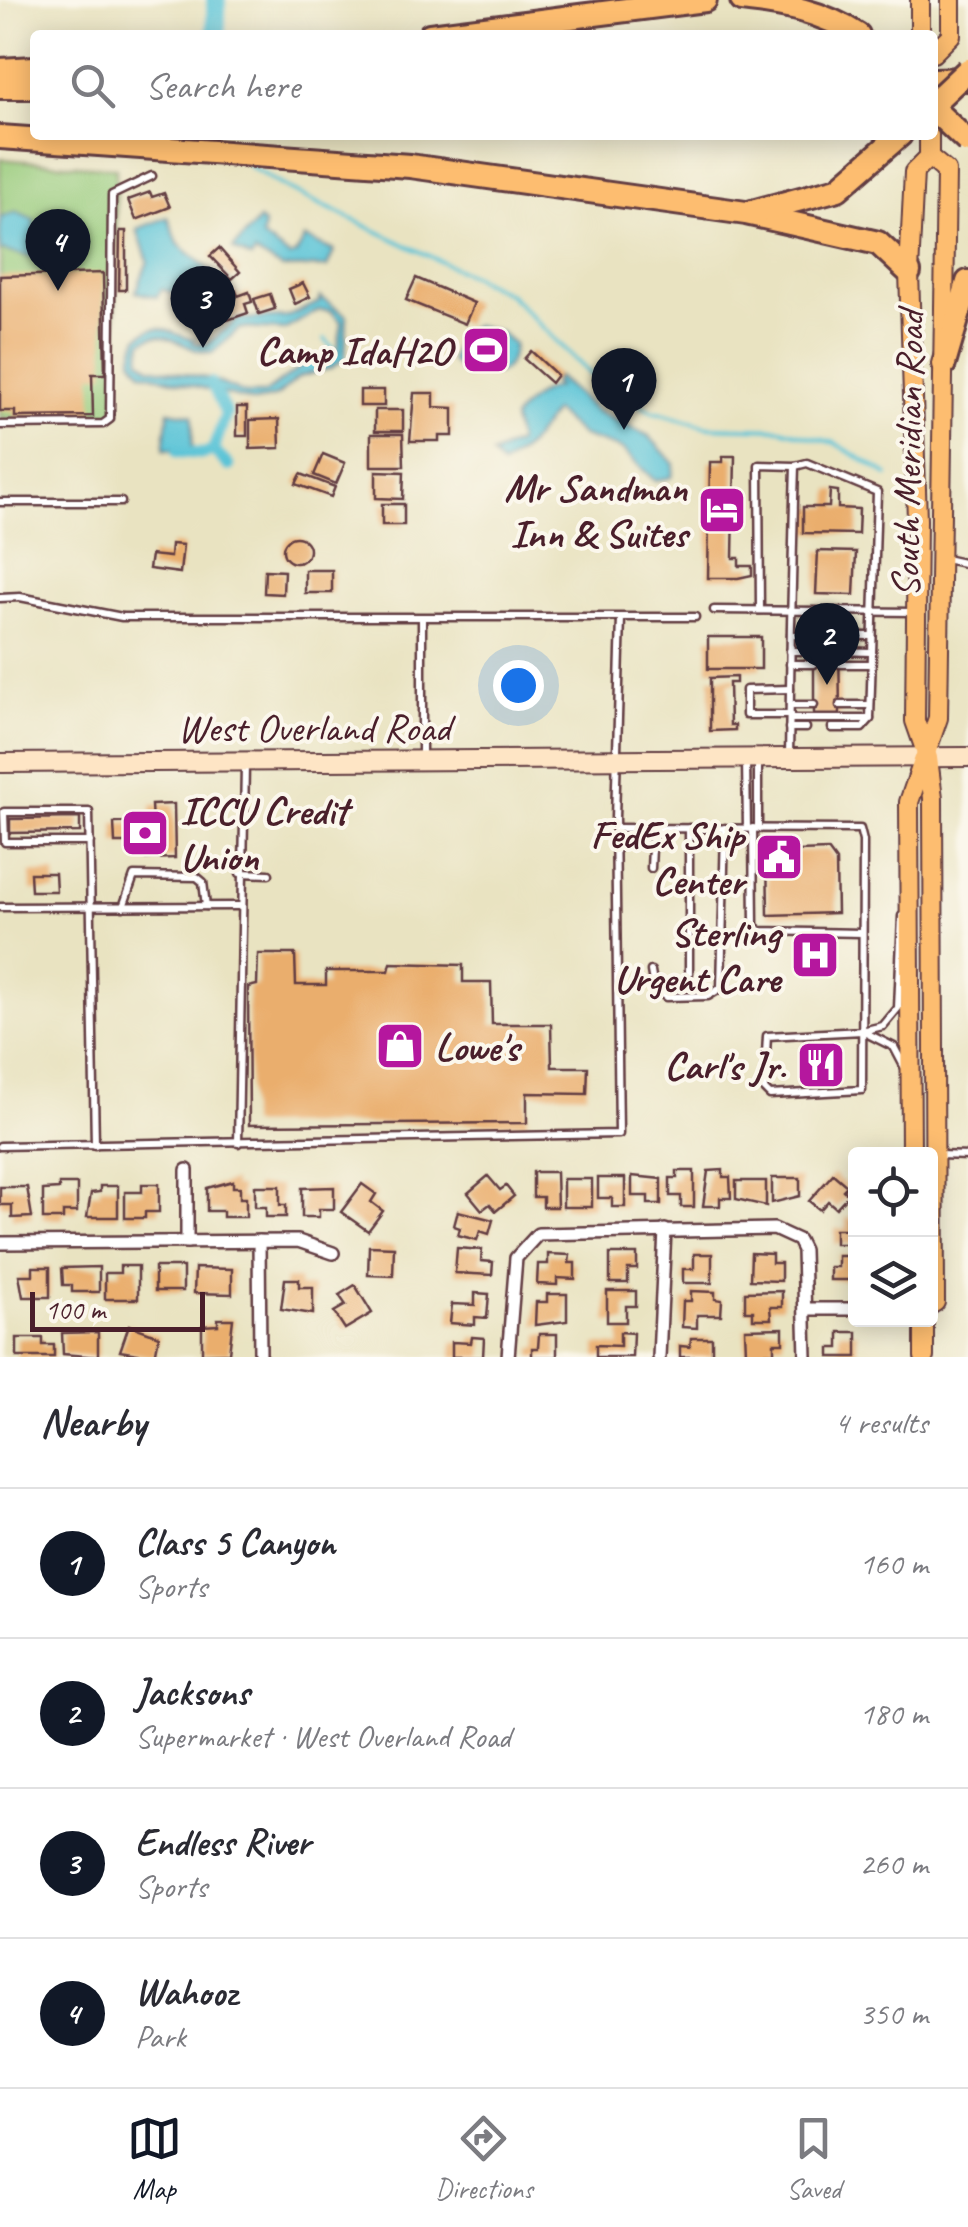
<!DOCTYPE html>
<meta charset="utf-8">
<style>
body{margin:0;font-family:Caveat,sans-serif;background:#f7f7f7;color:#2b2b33}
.controls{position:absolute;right:30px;bottom:30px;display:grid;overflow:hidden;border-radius:10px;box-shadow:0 5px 25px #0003}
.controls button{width:90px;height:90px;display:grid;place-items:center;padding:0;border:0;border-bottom:2px solid #e1e1e2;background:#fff;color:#2b2b33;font:50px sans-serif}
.scale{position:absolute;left:30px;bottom:25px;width:175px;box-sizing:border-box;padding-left:10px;border:5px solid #4a1f2b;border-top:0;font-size:28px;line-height:35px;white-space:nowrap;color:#4a1f2b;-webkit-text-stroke:8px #fbf7ec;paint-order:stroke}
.you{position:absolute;left:518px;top:685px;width:35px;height:35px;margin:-25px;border:8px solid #fff;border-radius:50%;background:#1a73e8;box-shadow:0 0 0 15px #1a73e833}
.badge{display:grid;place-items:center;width:65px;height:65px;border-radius:50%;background:#111827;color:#fff;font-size:32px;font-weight:700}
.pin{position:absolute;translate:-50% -82px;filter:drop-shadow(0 2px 5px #0008)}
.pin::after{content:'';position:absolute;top:52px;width:35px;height:30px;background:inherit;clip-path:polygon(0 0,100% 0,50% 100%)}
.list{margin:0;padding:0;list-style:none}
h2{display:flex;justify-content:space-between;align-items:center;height:130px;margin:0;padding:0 40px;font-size:42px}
h2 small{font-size:32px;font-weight:400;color:#7c7c81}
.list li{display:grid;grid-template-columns:65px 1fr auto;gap:30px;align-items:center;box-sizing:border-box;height:150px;padding:0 40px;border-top:2px solid #e1e1e2}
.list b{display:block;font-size:38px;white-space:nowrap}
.list p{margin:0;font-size:32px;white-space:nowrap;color:#7c7c81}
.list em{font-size:32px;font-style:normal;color:#7c7c81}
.icon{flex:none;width:55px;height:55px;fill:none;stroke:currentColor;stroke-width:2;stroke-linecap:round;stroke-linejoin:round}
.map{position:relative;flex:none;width:968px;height:1357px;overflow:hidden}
.search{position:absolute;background:#fff;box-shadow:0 5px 25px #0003;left:30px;right:30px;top:30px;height:110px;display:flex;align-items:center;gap:25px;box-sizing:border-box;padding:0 35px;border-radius:10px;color:#7c7c81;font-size:38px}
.sheet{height:730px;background:#fff}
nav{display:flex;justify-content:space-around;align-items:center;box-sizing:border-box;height:140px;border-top:2px solid #e1e1e2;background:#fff;font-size:28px;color:#7c7c81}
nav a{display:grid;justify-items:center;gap:5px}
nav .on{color:#111827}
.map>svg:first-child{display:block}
.green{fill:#98cb7b;stroke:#717553;stroke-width:2.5}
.water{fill:#5bc4d7;stroke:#527281;stroke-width:2.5;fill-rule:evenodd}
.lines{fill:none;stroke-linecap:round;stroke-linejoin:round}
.stream{stroke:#5bc4d7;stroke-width:4}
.canal{stroke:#5bc4d7;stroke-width:12}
.river{stroke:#5bc4d7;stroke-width:20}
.building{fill:#eaae6d}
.lane-casing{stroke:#623c42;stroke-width:11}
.street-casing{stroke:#623c42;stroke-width:16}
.secondary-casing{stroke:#623c42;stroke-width:22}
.primary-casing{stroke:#623c42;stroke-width:22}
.highway-casing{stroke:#623c42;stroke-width:28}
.lane{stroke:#fff;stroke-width:6}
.street{stroke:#fff;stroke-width:11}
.secondary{stroke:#fee5c5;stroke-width:18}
.primary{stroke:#fdbd6f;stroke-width:18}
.highway{stroke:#fdbd6f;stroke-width:22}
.highway-bridge-casing{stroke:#623c42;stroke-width:28;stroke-linecap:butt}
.highway-bridge{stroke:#fdbd6f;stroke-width:22}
.labels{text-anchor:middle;stroke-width:8;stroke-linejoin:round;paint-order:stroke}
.poi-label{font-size:40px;font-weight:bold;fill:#4a1f2b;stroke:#fbf7ec;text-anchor:end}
.street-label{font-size:40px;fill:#4a1f2b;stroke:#fbf7ec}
</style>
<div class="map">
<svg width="968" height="1357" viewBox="0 0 968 1357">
<rect width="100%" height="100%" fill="#fbf7ec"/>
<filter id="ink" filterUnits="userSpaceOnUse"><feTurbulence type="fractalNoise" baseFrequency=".01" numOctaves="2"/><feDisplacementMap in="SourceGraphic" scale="20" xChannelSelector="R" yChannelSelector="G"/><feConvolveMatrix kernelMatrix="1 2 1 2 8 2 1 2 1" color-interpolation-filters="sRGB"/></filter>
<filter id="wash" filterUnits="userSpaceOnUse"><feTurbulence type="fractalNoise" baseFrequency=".0048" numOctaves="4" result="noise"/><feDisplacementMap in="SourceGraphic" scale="40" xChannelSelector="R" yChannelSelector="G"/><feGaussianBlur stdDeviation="2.25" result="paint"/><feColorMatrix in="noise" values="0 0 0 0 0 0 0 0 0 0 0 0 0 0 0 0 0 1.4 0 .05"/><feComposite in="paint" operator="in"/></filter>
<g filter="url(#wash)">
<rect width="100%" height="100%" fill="#e9e3c1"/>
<polygon class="green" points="0,159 116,168 116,414 102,418 0,418"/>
<g class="water">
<polygon points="16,212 34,220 36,253 31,257 0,250 0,218"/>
<polygon points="168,217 178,244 212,272 201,275 174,294 162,289 157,297 136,292 148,261 137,229"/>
<polygon points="259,220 264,224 262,237 290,257 296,254 305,238 334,251 327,267 283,268 255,253 251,258 233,249"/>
<path d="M320,297L347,316L345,358L331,368L299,377L277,396L255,402L142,372L132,359L138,337C162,317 176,339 195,339L193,343L207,344L238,319L287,317L320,302ZM319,310L331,311L342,323L337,355L306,363L264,394H245L211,379L150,367L140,359L142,342C168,324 186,355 213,352L240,328L284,330Z"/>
<path d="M475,325L500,332L514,344C507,389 490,366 465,376L451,360L459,334Z"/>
<path d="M557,377L596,411L649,436L674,464L672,477L655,481L622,449L582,436L554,411L529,445L502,466L492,455L518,443L513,419C523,406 540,389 557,387L553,383Z"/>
<polygon points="169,411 193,415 192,451 164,449"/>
</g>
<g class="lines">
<g class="stream">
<polyline points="249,166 286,188 509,294 595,379 651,411 708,427 781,429 835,443 888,475"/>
<polyline points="325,339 333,348 333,361"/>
</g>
<g class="canal">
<polyline points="180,435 178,452 203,454 213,450 226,414 211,383"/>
<polyline points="213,450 229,466"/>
</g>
<polyline class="river" points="216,35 216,0"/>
</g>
<g id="blocks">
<g class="building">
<polygon points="150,192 152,197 164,193 170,207 136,220 128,200"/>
<polygon points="120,231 126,231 126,290 119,290"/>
<polygon points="219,248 240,272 232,279 210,256"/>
<polygon points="103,273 105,374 92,374 93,416 15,417 15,411 0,411 0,276"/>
<polygon points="416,278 474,303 465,324 406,300"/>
<polygon points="303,283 310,297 295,304 289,289"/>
<polygon points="236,291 238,296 249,292 252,302 245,304 248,313 207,327 202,315 219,309 215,297 222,295 225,302"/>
<polygon points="270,294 275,309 259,314 254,299"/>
<polygon points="531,351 557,375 551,383 524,359"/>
<rect x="360" y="390" width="24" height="16"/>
<polygon points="414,393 434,393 434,407 453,408 453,436 439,436 439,441 410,441"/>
<rect x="237" y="407" width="10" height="29"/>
<rect x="375" y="410" width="28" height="21"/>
<polygon points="279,419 280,448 250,449 250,420"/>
<polygon points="371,434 403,434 404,466 371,466"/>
<polygon points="323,454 345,463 336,484 314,475"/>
<polygon points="723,456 735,456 733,558 739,558 739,566 752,566 752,575 738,578 708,578 710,462 723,462"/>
<polygon points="376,471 404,472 403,499 376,498"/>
<polygon points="301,474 335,487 331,497 296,484"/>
<polygon points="830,490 838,491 838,508 859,509 858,534 803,533 803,507 829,507"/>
<rect x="382" y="504" width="22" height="21"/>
<circle cx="296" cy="550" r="13"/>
<polygon points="171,544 183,545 180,573 149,569 151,555 170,557"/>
<polygon points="818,551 856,552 854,595 816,594"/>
<polygon points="265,570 284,571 283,594 264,593"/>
<rect x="305" y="570" width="27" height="23"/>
<rect x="708" y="637" width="53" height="32"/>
<polygon points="814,638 839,638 840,717 814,717"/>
<polygon points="736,677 736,683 729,683 730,725 735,725 735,730 710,731 710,678"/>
<polygon points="174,804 175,858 146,859 145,843 115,843 114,823 152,822 151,805"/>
<polygon points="80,818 80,832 10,833 10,819"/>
<polygon points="828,850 836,861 837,913 768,915 767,852"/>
<polygon points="30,873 55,873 56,891 31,891"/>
<polygon points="258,954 295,954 296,985 326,985 326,971 389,971 391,963 463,965 463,982 491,982 492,1024 551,1024 552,1067 588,1067 587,1094 527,1093 527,1123 249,1125 248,987 257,985"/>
<rect x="804" y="1055" width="35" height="19"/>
<polygon points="723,1170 723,1177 730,1177 731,1198 720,1198 720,1206 703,1206 708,1171"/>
<polygon points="677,1171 694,1171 694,1207 681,1207 681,1196 670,1196 670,1178 677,1178"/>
<polygon points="533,1172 556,1172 557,1207 543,1207 543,1197 533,1197"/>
<polygon points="833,1174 847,1186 843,1190 848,1195 836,1208 828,1201 820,1210 809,1201"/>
<polygon points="488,1176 500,1190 506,1186 514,1196 496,1211 490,1204 482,1210 468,1193"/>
<polygon points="632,1176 661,1179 661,1204 648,1204 648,1196 632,1196"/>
<polygon points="598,1178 625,1178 625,1207 612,1207 612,1198 598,1198"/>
<polygon points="772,1178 800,1178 800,1196 772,1203"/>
<rect x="563" y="1179" width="29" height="28"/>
<polygon points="233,1181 233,1187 240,1187 240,1198 246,1198 246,1217 223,1217 223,1211 207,1211 207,1188"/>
<polygon points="736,1181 766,1181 766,1206 736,1199"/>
<polygon points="59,1184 77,1184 77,1212 63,1212 63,1219 43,1219 43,1190 59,1189"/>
<polygon points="142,1184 159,1184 159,1212 145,1212 145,1218 125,1218 125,1192 142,1192"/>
<polygon points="362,1184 376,1194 371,1202 383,1211 368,1231 341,1212"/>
<polygon points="100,1186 118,1186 118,1217 87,1217 91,1193 100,1192"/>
<polygon points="255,1186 280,1186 280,1205 286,1205 286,1217 266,1217 266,1207 255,1207"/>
<polygon points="0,1187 27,1187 32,1217 12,1218 12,1205 0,1205"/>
<polygon points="334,1187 334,1209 319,1209 319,1217 302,1217 302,1188"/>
<polygon points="458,1211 493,1220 489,1234 480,1231 477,1240 458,1235 460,1228 454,1226"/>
<polygon points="846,1218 856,1218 856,1244 835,1244 835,1229 846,1229"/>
<polygon points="369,1246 394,1247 393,1276 368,1275"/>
<polygon points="457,1248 482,1250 481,1261 493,1262 492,1275 455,1273"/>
<polygon points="751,1253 772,1254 772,1263 781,1263 781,1281 750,1280"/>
<polygon points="548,1254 570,1255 569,1263 575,1263 575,1279 557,1278 557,1285 537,1284 538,1264 548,1264"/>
<polygon points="610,1254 637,1254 637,1269 628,1269 628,1283 610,1283"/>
<polygon points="694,1254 712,1254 712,1283 683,1283 683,1269 694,1269"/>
<polygon points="838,1256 856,1256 856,1280 830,1280 830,1267 838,1267"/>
<polygon points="120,1266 138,1266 138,1299 105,1299 105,1273 120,1273"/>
<polygon points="33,1267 50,1267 50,1297 23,1297 19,1275 33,1275"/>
<polygon points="99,1267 99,1292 72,1292 72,1285 63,1285 62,1268"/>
<rect x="155" y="1267" width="28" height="24"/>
<polygon points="195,1268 232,1269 232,1294 194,1293"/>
<polygon points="285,1279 299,1279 299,1287 313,1287 313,1314 281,1309"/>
<polygon points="355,1285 372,1313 345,1329 334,1312 346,1305 339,1295"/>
<polygon points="607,1291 636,1291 636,1306 626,1306 626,1322 607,1322"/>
<polygon points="691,1291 715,1292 715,1299 722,1300 721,1315 697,1315 697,1328 682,1327 683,1301 691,1301"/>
<polygon points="782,1291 782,1307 770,1307 771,1319 753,1319 753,1311 745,1311 745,1292"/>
<polygon points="475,1293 489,1294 487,1318 475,1317 475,1325 450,1323 452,1304 475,1305"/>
<polygon points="547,1294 567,1294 567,1321 535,1325 536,1302 547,1302"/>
<polygon points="218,1319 233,1319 229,1353 202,1354 202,1326 218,1325"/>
<polygon points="129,1325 159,1336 155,1357 120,1351"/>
<polygon points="783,1328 783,1343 774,1343 774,1353 746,1353 745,1329"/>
<polygon points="98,1332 98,1357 63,1354 62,1333"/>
<polygon points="620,1332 633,1333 632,1357 596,1357 596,1345 620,1346"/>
<polygon points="839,1332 857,1332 857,1357 830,1357 830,1348 839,1348"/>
<polygon points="539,1334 557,1334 557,1357 532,1357 532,1348 538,1348"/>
<polygon points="472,1337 484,1338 483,1357 452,1357 452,1342 471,1343"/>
<polygon points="17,1338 43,1338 43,1345 54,1345 54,1357 17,1357"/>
<polygon points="691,1338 712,1338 712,1357 680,1357 680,1346 690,1347"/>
</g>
</g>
</g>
<g filter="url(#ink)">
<use href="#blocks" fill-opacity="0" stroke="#623c42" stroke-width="2.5"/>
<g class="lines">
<g class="lane-casing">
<g id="lane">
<polyline points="0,425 103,424 110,419 112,195 152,176"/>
<polyline points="0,502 121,502"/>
<polyline points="945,559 968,564"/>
<polyline points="0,598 20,597 122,617 695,617"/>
<polyline points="714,610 913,612"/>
<polyline points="760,610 759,465 795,466"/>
<polyline points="791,635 871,636"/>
<polyline points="790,651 814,651"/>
<polyline points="839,651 871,652"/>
<polyline points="790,664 814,664"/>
<polyline points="840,664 871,664"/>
<polyline points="790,705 814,705"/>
<polyline points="840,705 870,705"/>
<polyline points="790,715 746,715 746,690 790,689"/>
<polyline points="789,728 806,728"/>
<polyline points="832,728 862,728 870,719"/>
<path d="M789,758C790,661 792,564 795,466L807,463L877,492L870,719H790"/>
<polyline points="758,759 758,827"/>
<polyline points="422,760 422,618"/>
<polyline points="746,760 747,828"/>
<polyline points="615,828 860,829 863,841 862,1090 770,1095 764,1089 767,1036 862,1031"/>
<polyline points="689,828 689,973"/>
<polyline points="753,828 754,926 760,931 862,933"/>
<polyline points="90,842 5,842 4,812 89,812 95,1145"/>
<polyline points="651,868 653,828"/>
<polyline points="240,873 269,874"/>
<polyline points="0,907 239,906"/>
<polyline points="123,907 134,876 197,877 203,882 206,906"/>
<polyline points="902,916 898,1008 883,1026 862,1031 894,1047 905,1068"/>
<polyline points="651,971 654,988 666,997 708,996 721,988 725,828"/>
<polyline points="238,1143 245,765"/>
<polyline points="0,1146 619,1134 615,818 621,618"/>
<polyline points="939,1155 968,1156"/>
</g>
</g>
<g class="street-casing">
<g id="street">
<polyline points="187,1170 187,1242"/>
<polyline points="259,1241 260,1357"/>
<polyline points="0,1243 298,1241 333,1253"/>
<polyline points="806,1309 856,1309"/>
<polyline points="508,1357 516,1258 538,1234 774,1229 798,1240 803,1250 806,1357"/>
<polyline points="659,1357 665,1230"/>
</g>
</g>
<g class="secondary-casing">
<polyline id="secondary" points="0,763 968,757"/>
</g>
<g class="primary-casing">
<g id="primary">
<polyline points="920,0 920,35"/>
<polyline points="933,53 951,35 951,0"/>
<polyline points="929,135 929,157 914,172 909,272 917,520 915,721 928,758 933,798 935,1302 930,1305"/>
<polyline points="911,1154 909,802 938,718 946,171 929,157"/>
<polyline points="924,1357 924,1320"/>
</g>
</g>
<g class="highway-casing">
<g id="highway">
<path d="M742,0C785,5 821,11 858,35"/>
<polyline points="430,35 705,0"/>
<polyline points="0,70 35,68"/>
<polyline points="933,80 968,79"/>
<polyline points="0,87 35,87"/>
<polyline points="0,137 410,166 746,213 878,243 909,272"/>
<polyline points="752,212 838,189 900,135"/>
<polyline points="944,364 968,282"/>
</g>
</g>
<use href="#lane" class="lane"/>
<use href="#street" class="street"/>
<use href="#secondary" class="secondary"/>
<use href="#primary" class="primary"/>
<use href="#highway" class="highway"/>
<g class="highway-bridge-casing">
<g id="highway-bridge">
<polyline points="933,103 968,70"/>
<polyline points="933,109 968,142"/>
</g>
</g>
<use href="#highway-bridge" class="highway-bridge"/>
</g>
</g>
<defs>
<g id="stadium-square" transform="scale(2.5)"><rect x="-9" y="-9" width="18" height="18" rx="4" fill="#b5179e" stroke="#fbf7ec"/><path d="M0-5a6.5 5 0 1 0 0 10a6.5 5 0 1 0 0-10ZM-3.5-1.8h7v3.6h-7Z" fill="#fff"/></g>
<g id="hotel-square" transform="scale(2.5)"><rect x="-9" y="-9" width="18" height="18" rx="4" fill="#b5179e" stroke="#fbf7ec"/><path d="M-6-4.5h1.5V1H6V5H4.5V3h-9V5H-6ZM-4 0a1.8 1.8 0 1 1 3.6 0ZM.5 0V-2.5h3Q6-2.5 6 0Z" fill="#fff"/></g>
<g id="bank-square" transform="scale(2.5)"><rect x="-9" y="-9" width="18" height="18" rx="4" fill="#b5179e" stroke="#fbf7ec"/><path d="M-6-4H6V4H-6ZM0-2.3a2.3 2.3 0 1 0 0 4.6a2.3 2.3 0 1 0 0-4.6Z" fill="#fff"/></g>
<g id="civic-square" transform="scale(2.5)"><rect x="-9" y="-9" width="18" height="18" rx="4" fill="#b5179e" stroke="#fbf7ec"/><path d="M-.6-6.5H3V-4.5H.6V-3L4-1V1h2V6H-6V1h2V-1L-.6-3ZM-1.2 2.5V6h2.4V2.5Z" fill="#fff"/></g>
<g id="hospital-square" transform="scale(2.5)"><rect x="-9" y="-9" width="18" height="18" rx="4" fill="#b5179e" stroke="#fbf7ec"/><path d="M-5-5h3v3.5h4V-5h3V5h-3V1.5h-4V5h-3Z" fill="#fff"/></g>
<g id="shop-square" transform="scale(2.5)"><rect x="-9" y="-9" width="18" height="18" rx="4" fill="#b5179e" stroke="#fbf7ec"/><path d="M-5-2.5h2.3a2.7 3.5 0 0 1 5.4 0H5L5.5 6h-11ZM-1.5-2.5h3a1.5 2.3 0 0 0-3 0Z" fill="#fff"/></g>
<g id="restaurant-square" transform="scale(2.5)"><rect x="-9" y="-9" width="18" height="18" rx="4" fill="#b5179e" stroke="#fbf7ec"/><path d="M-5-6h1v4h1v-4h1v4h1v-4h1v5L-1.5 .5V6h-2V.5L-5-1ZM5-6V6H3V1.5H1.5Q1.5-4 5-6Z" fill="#fff"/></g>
</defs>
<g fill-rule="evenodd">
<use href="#stadium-square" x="486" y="350"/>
<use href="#hotel-square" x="722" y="510"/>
<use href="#bank-square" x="145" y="833"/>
<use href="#civic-square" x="779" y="857"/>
<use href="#hospital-square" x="815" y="955"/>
<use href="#shop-square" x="400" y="1046"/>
<use href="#restaurant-square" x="821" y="1065"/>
</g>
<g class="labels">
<g class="poi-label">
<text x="451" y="364">Camp IdaH2O</text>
<text x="687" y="501">Mr Sandman<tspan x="687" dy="46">Inn &amp; Suites</tspan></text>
<text x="180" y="824" text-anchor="start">ICCU Credit<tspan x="180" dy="46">Union</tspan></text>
<text x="744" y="848">FedEx Ship<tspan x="744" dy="46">Center</tspan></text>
<text x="780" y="946">Sterling<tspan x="780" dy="46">Urgent Care</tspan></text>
<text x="435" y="1060" text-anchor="start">Lowe's</text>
<text x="786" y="1079">Carl's Jr.</text>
</g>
<g class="street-label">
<text transform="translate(907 454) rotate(-89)" y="14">South Meridian Road</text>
<text x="314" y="741">West Overland Road</text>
</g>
</g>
</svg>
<div class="controls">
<button><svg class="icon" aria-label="locate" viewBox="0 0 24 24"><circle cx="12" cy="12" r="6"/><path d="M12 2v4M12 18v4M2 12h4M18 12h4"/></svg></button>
<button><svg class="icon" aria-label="layers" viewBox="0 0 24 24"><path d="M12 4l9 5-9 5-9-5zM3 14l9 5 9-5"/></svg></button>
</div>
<div class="scale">100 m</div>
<div class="you"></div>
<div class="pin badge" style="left:624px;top:430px">1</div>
<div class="pin badge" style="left:827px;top:685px">2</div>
<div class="pin badge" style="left:203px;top:348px">3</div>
<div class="pin badge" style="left:58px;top:291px">4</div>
<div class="search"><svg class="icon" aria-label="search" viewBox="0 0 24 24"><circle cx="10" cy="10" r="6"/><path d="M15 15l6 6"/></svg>Search here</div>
</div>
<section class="sheet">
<h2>Nearby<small>4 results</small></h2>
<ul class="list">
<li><span class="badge">1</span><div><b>Class 5 Canyon</b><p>Sports</p></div><em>160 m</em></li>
<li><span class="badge">2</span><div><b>Jacksons</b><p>Supermarket · West Overland Road</p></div><em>180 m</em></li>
<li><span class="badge">3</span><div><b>Endless River</b><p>Sports</p></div><em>260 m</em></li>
<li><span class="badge">4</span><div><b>Wahooz</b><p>Park</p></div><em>350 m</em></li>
</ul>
</section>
<nav>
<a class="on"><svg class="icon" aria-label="map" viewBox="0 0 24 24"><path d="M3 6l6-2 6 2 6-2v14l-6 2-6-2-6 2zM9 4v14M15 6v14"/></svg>Map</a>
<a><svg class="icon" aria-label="directions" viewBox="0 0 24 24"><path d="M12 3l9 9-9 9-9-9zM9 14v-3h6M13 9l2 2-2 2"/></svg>Directions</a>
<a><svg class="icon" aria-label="saved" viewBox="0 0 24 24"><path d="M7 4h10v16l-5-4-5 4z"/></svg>Saved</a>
</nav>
